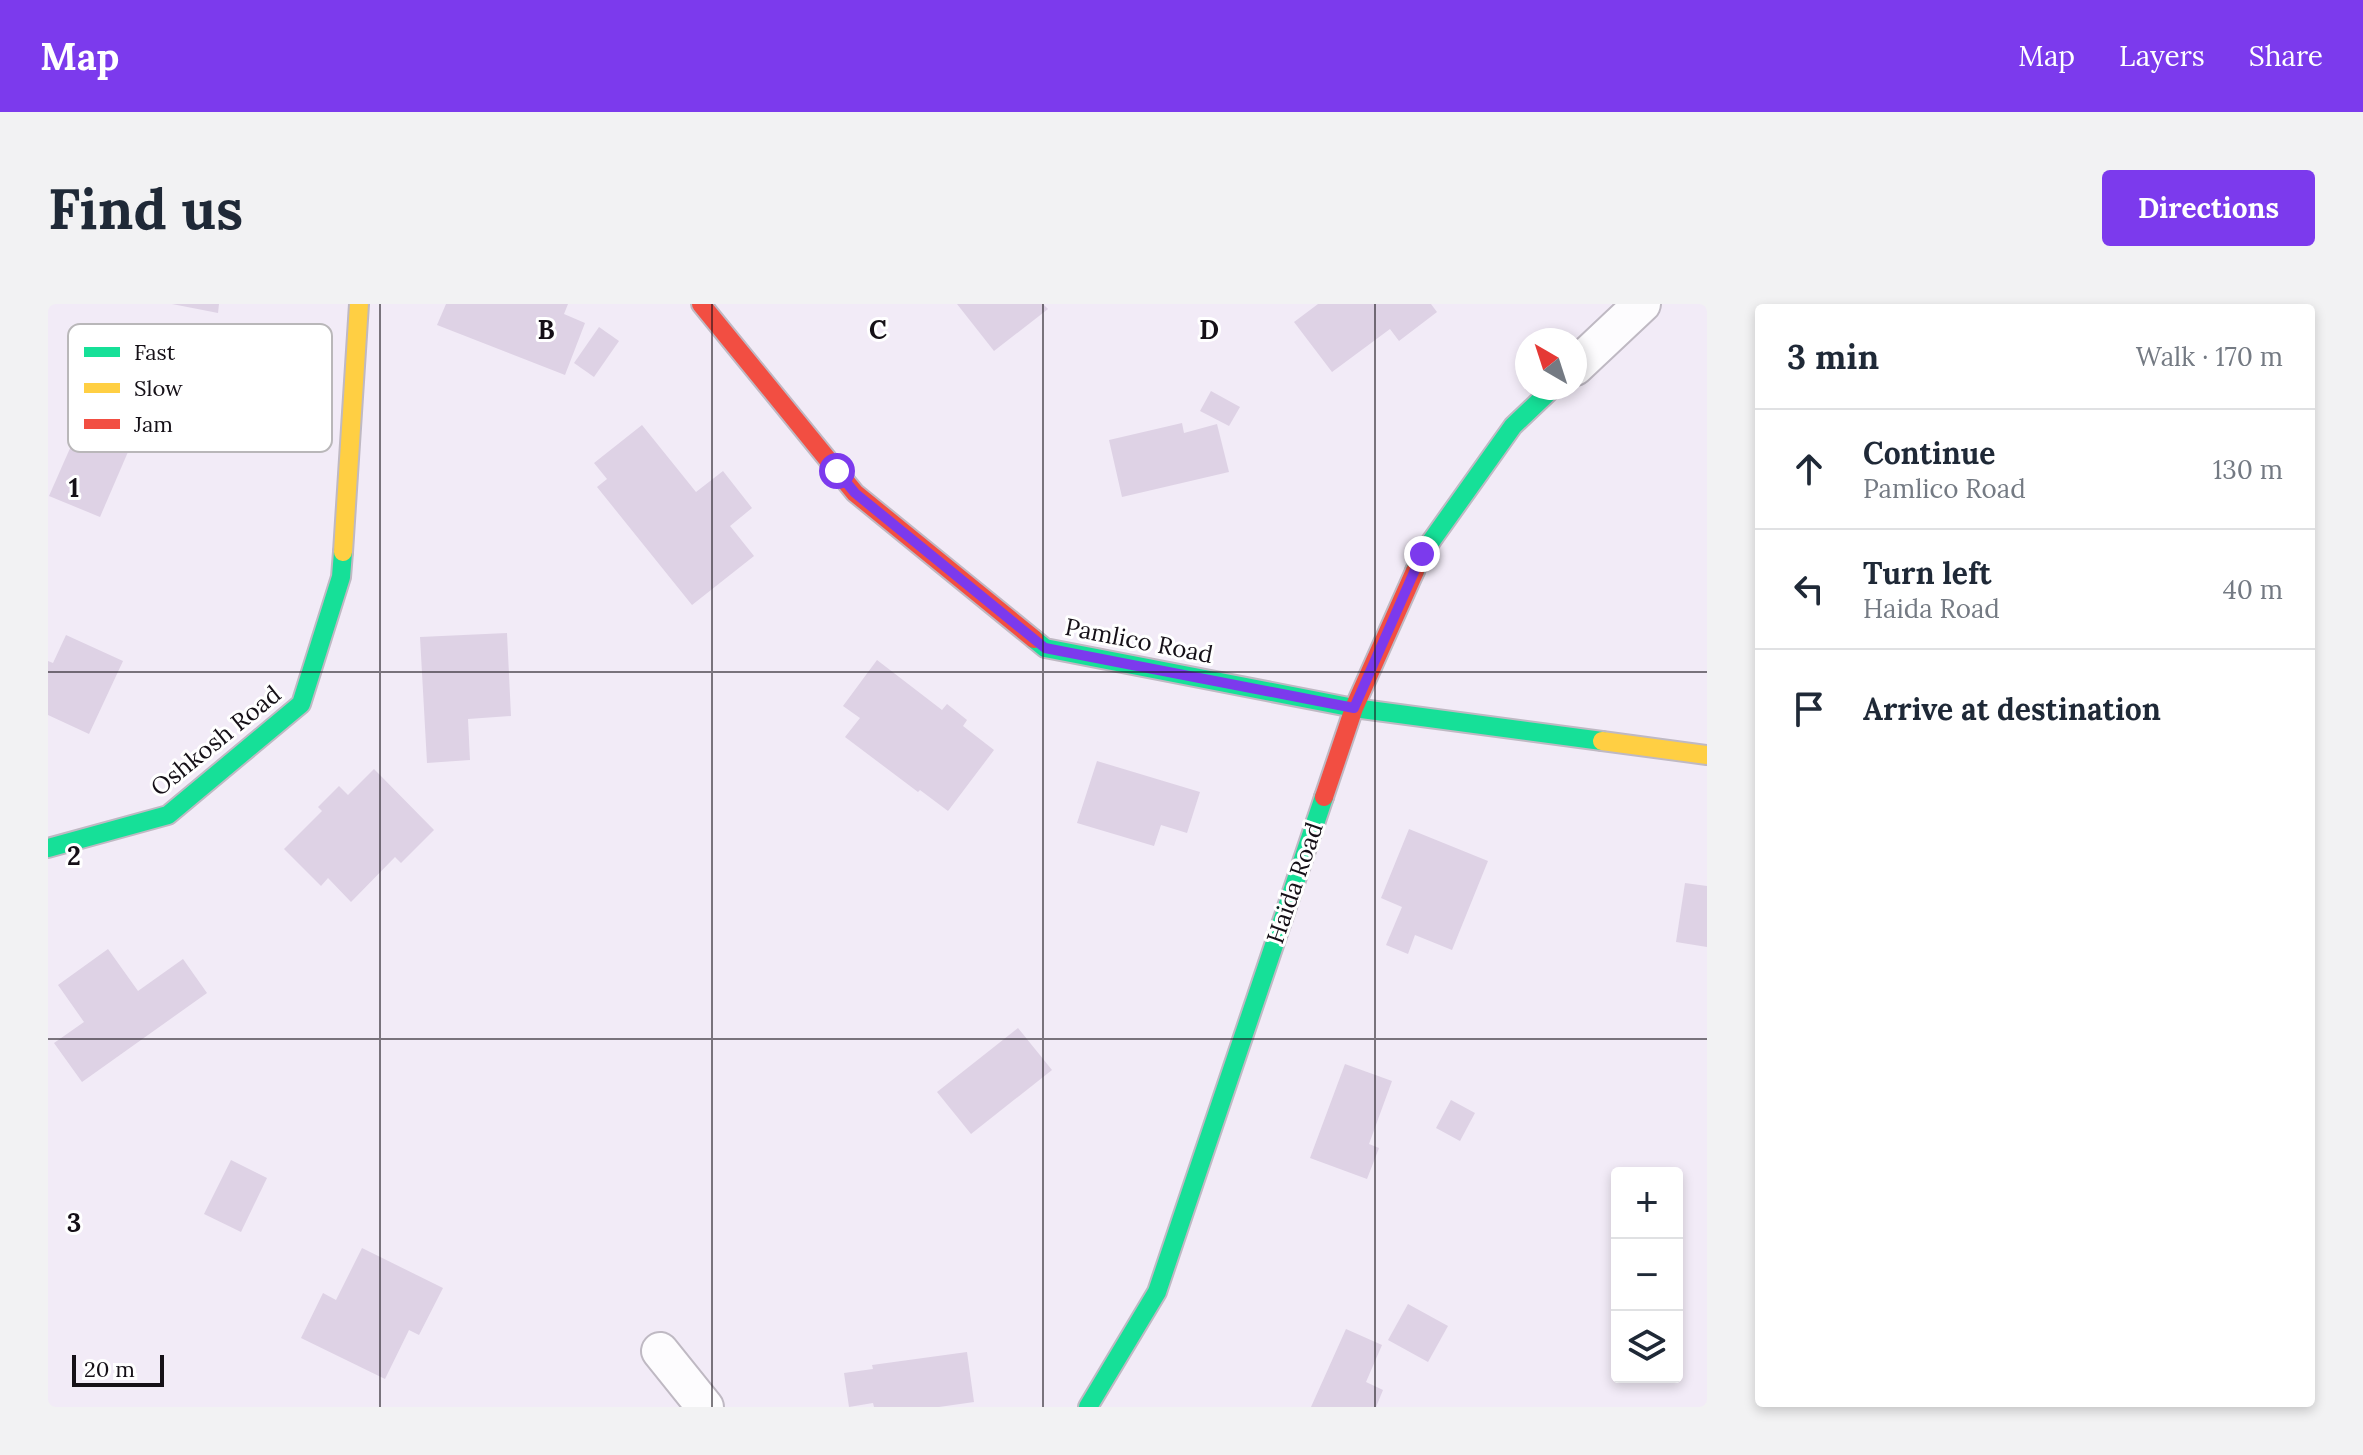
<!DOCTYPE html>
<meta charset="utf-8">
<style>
body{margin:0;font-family:Lora,serif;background:#f2f2f3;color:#1f2937}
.controls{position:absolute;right:24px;bottom:24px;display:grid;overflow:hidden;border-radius:8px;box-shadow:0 4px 12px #0003}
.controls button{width:72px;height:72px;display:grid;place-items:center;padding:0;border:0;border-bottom:2px solid #e0e1e3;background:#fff;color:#1f2937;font:40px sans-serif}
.compass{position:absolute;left:1467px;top:24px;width:72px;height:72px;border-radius:50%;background:#fff;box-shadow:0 4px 12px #0003;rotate:321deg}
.scale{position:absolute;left:24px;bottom:20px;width:92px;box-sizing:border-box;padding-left:8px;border:4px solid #151017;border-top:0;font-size:22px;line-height:28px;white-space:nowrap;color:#151017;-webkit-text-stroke:6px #fff;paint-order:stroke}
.stop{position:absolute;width:24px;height:24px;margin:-18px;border:6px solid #7c3aed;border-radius:50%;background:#fff}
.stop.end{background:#7c3aed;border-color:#fff;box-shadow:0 2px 8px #0008}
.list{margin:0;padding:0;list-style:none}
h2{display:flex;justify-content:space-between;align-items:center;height:104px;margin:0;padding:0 32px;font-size:34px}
h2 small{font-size:26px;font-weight:400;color:#747a83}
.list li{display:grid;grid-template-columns:52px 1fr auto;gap:24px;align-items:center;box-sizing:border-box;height:120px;padding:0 32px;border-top:2px solid #e0e1e3}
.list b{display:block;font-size:30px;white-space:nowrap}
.list p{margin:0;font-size:26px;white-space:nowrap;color:#747a83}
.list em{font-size:26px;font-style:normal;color:#747a83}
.icon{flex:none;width:44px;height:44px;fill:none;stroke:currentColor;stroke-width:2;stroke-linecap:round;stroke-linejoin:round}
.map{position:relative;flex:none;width:1659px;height:1103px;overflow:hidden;border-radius:8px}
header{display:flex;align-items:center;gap:48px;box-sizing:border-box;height:112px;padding:0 40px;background:#7c3aed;color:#fff}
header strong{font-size:38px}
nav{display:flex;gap:44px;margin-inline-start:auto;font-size:28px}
.intro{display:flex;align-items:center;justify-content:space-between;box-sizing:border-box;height:192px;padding:0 48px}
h1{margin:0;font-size:56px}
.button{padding:20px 36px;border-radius:8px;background:#7c3aed;color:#fff;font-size:28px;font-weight:700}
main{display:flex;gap:48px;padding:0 48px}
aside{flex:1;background:#fff;border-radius:8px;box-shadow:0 4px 12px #0003}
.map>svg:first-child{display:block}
.building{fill:#ded2e5}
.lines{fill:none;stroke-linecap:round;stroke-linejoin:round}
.street-casing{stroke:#bfb9c3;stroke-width:40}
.fast-casing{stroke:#bfb9c3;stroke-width:22}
.slow-casing{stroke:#bfb9c3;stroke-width:22}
.jam-casing{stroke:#bfb9c3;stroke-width:22}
.street{stroke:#fdfcfe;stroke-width:36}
.fast{stroke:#16e098;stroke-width:18}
.slow{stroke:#ffcf43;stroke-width:18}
.jam{stroke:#f24e42;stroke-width:18}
.route{stroke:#7c3aed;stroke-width:10}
.grid{fill:none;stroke:#151017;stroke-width:2;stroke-opacity:0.55}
.labels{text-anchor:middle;stroke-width:6;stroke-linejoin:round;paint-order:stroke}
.street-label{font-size:24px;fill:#151017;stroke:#fff}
.key{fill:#fff;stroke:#b9b7b9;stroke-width:2}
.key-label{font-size:22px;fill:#151017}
.grid-label{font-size:26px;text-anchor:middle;font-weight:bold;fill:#151017;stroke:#fff;stroke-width:6;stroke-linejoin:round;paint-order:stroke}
</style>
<header>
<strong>Map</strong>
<nav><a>Map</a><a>Layers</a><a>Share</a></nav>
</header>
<div class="intro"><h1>Find us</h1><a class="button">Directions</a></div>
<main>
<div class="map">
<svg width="1659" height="1103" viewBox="0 0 1659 1103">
<rect width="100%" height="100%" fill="#f2ebf7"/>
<g class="building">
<polygon points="124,0 171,0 170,9"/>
<polygon points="398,0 520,0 516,10 537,19 517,71 389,21"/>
<polygon points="909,0 995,0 1000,5 946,47"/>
<polygon points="1270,0 1383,0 1389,8 1351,37 1342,25 1284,68 1246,18"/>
<polygon points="551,23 571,37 546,73 526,59"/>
<polygon points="1163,87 1192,103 1181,122 1152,107"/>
<polygon points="45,92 95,113 52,213 1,192"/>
<polygon points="1134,119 1136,129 1169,120 1181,168 1074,193 1061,136"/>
<polygon points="594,121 648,188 675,167 704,204 682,222 706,252 644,301 549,183 559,175 546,159"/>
<polygon points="459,329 463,412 420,415 422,456 379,459 372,333"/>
<polygon points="18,331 75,357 41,430 0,411 0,357 5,359"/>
<polygon points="829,356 894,406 899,400 919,416 915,422 946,446 900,507 872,486 870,488 797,433 812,414 795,402"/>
<polygon points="1049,457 1152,488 1139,529 1113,521 1106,542 1029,519"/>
<polygon points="326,465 386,526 353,559 347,553 303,598 280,574 273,582 236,545 274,507 270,503 291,482 300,491"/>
<polygon points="1361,525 1440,557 1404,646 1367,631 1360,650 1338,641 1354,603 1333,594"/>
<polygon points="1637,579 1659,582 1659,643 1628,638"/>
<polygon points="60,645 90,687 135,655 159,689 34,778 6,739 36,718 10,681"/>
<polygon points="970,724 1004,766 923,830 889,788"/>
<polygon points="1297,760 1344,777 1321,840 1331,844 1319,875 1262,854"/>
<polygon points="1403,796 1427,809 1412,837 1388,824"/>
<polygon points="183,856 219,874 193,928 156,910"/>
<polygon points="314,944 395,984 371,1031 361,1026 337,1075 253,1034 275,989 288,996"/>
<polygon points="1360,1000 1400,1022 1380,1058 1340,1036"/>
<polygon points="1298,1025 1334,1041 1318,1078 1335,1086 1328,1103 1263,1103"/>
<polygon points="919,1048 926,1098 891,1103 826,1103 825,1099 801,1103 796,1069 825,1065 824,1061"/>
</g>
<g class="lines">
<g class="street-casing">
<g id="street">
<polyline points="1527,63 1594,0"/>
<polyline points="612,1047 657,1103"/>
</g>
</g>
<g class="fast-casing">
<g id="fast">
<polyline points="1367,267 1374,250 1465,122 1505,84"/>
<polyline points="986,335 997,344 1306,404 1554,437"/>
<polyline points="0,544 120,511 253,400 293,273 295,248"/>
<polyline points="1040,1103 1109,988 1276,493"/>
</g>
</g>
<g class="slow-casing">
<g id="slow">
<polyline points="295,248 311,0"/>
<polyline points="1554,437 1659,451"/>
</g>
</g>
<g class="jam-casing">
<g id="jam">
<polyline points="653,0 807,189 986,335"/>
<polyline points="1276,493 1306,404 1367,267"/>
</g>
</g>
<use href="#street" class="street"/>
<use href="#fast" class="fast"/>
<use href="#slow" class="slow"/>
<use href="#jam" class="jam"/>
</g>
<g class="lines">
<polyline class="route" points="789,167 807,189 997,344 1306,404 1374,250"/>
</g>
<path class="grid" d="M332,0V1103M664,0V1103M995,0V1103M1327,0V1103M0,368H1659M0,735H1659"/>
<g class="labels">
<g class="street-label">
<text transform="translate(1091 337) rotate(11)" y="8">Pamlico Road</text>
<text transform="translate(168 437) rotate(-39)" y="8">Oshkosh Road</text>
<text transform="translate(1247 579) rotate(-71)" y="8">Haida Road</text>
</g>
</g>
<rect x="20" y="20" width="264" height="128" rx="12" class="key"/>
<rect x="36" y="43" width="36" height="10" fill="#16e098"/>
<rect x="36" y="79" width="36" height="10" fill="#ffcf43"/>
<rect x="36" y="115" width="36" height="10" fill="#f24e42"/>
<g class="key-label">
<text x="86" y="56">Fast</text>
<text x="86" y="92">Slow</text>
<text x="86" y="128">Jam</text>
</g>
<g class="grid-label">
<text x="498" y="35">B</text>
<text x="830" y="35">C</text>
<text x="1161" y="35">D</text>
<text x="26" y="193">1</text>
<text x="26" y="561">2</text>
<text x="26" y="928">3</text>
</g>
</svg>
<div class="controls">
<button>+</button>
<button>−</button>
<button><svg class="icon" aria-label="layers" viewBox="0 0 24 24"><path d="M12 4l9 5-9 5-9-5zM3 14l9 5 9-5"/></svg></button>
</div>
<svg class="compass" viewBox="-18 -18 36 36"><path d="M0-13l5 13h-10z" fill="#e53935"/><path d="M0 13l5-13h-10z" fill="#747a83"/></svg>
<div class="scale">20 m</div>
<div class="stop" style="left:789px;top:167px"></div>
<div class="stop end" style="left:1374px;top:250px"></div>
</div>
<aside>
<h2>3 min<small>Walk · 170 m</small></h2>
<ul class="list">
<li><svg class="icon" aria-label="ahead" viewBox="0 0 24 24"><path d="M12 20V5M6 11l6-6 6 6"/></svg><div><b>Continue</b><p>Pamlico Road</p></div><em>130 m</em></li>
<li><svg class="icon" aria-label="left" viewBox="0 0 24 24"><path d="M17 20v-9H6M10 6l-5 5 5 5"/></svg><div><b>Turn left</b><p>Haida Road</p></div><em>40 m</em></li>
<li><svg class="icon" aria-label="arrive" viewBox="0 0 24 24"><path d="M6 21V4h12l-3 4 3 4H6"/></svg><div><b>Arrive at destination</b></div></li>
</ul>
</aside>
</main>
